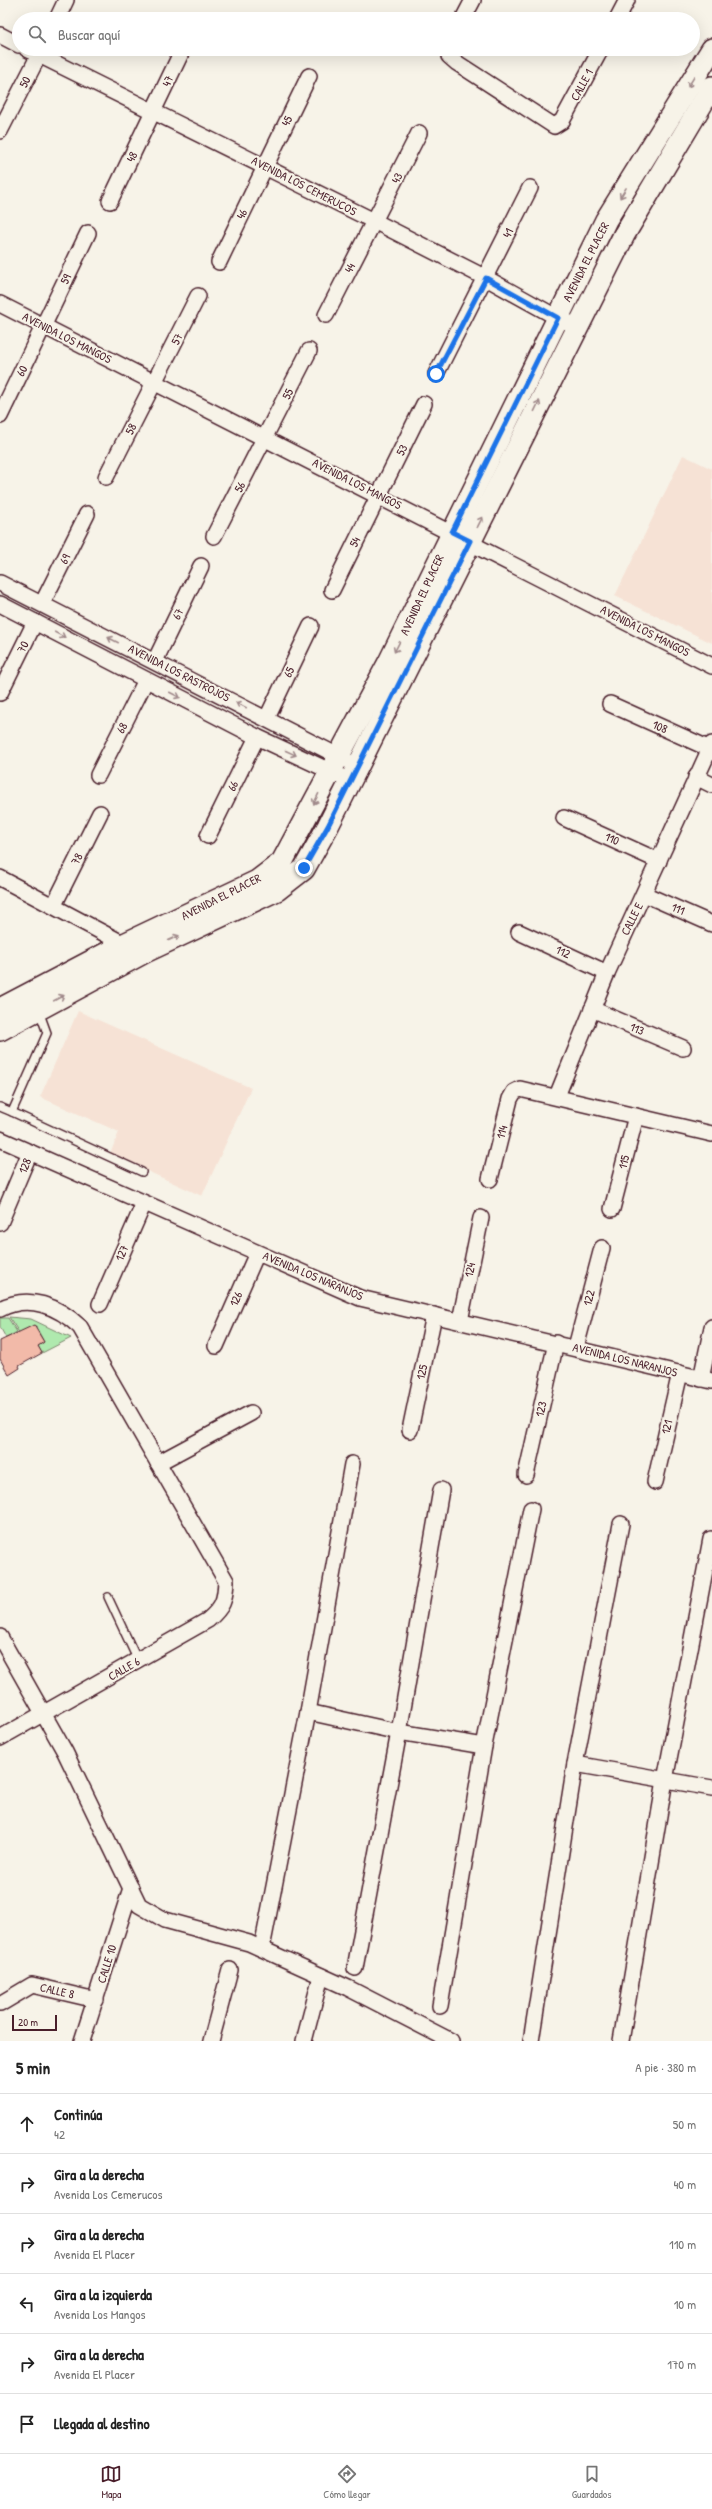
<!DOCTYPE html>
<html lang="es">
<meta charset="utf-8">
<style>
body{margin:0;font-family:"Patrick Hand",sans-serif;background:#f2f2f2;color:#222}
.scale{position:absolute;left:12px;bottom:10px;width:45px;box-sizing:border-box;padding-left:4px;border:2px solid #4a1f2b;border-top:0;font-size:11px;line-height:14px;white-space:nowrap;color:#4a1f2b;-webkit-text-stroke:3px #f7f3e8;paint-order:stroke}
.stop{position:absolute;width:12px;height:12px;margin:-9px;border:3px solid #1a73e8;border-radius:50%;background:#fff}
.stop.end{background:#1a73e8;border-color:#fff;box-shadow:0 1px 4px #0008}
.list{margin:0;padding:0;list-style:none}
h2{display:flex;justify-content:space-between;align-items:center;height:52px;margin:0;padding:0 16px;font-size:17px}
h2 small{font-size:13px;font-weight:400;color:#767676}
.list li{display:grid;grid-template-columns:26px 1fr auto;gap:12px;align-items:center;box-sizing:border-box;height:60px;padding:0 16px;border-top:1px solid #e0e0e0}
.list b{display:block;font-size:15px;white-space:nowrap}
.list p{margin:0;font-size:13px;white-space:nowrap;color:#767676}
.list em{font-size:13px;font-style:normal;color:#767676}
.icon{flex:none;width:22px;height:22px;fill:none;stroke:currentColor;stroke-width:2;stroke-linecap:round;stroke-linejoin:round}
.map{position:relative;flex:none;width:712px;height:2041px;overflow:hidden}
.search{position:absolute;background:#fff;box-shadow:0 4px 16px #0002;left:12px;right:12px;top:12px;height:44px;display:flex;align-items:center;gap:10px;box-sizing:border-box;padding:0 14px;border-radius:22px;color:#767676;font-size:15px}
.sheet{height:412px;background:#fff}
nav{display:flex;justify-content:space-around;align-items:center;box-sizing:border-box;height:56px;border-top:1px solid #e0e0e0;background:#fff;font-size:11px;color:#767676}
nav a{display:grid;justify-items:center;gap:2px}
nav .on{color:#4a1f2b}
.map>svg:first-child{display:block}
.built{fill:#f6e2d5}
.green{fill:#afe9ae;stroke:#7c846c}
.building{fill:#f2baa9;stroke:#4a1f2b}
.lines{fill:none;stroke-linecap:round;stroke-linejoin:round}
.lane-casing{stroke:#4a1f2b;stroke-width:10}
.street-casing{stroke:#4a1f2b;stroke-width:18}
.secondary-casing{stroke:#4a1f2b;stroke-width:24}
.lane{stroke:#f7f3e8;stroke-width:7}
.street{stroke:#f7f3e8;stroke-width:15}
.secondary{stroke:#f7f3e8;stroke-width:21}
.oneway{stroke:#a0898a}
.route{stroke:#1a73e8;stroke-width:5}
.labels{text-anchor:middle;stroke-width:4;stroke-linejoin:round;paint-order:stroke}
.street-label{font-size:12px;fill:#4a1f2b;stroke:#f7f3e8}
</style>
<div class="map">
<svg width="712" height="2041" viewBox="0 0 712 2041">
<rect width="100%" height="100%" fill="#f7f3e8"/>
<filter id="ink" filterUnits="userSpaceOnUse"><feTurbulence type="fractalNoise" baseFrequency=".025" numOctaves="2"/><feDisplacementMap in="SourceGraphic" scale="8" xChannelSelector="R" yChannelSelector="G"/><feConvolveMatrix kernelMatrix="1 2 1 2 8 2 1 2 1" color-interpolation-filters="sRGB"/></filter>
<g filter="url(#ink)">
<g class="built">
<polygon points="683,455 712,469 712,643 615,596"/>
<polygon points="78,1011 251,1088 202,1196 110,1154 119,1132 40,1097"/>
</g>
<g class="green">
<polygon points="9,1317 31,1319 71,1338 42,1353 38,1346 44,1342 35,1325 20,1334"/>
<polygon points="0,1318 8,1318 17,1332 6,1338 0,1327"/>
</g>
<polygon class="building" points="34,1325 44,1342 38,1346 42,1353 19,1366 20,1368 9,1375 0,1359 0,1341"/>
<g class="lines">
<g class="lane-casing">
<g id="lane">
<polyline points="39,1011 47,1033 12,1112 142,1172"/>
<polyline points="0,1107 12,1112"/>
<polyline points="108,1597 138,1661"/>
</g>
</g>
<g class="street-casing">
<g id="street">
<polyline points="57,19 66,0"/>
<polyline points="463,19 473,0"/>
<polyline points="617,19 627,0"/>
<polyline points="0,35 19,45"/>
<polyline points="27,49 374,221 486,278 558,318 579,327"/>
<polyline points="449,49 449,56 457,63 554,126 562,121 601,49"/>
<polyline points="0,131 42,49"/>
<polyline points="110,201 183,49"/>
<polyline points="219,262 309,76"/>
<polyline points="0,304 712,666"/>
<polyline points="326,315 419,133"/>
<polyline points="436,374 530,188"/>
<polyline points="0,416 88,233"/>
<polyline points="106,477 198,296"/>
<polyline points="214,536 309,351"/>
<polyline points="0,583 346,760"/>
<polyline points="332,590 424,404"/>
<polyline points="0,604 257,737 349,780"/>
<polyline points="42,604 87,514"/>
<polyline points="155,661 201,566"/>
<polyline points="0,693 35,622"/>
<polyline points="610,704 710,749"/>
<polyline points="267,718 311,626"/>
<polyline points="98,775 146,680"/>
<polyline points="696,777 712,785"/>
<polyline points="564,818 659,861"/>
<polyline points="208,836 257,737"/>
<polyline points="0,878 124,944"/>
<polyline points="644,894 712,924"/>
<polyline points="54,905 100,813"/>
<polyline points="519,932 607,973"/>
<polyline points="592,1009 683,1048"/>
<polyline points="557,1096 607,973 712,744"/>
<polyline points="0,1139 360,1298 712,1381"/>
<polyline points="490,1179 510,1099 514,1092 520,1089 712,1134"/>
<polyline points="612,1209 636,1116"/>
<polyline points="0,1223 30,1152"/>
<polyline points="100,1304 144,1203"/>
<path d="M0,1309C29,1294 58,1306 80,1327L226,1581C225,1601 223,1607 208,1620L0,1738"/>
<polyline points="460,1321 481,1218"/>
<polyline points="216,1346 257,1253"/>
<polyline points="576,1347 602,1248"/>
<polyline points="701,1379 712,1327"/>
<polyline points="410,1430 434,1315"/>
<polyline points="158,1463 251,1413"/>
<polyline points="526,1475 556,1343"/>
<polyline points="655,1482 680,1373"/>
<polyline points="0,1637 65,1752 139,1905 165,1920 249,1943 348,1988 451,2041"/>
<polyline points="308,1712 399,1732 484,1746"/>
<polyline points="575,1764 712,1788"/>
<polyline points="262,1948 308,1712 352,1464"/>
<polyline points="355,1968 399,1732 441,1490"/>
<polyline points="0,2004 32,1985 96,2000"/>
<polyline points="440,2006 484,1746 531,1509"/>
<polyline points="82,2041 131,1888"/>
<polyline points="211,2041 230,1970"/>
<polyline points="304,2041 321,1976"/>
<polyline points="531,2041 575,1764 621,1524"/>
<polyline points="621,2041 665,1780 711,1539"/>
</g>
</g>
<g class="secondary-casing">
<g id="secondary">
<polyline points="0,1009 124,944 257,881 282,862 389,662 606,220 712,49"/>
<polyline points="0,1030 145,952 277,890 304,869 328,826 624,235 712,87"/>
</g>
</g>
<use href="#lane" class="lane"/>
<use href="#street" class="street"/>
<use href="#secondary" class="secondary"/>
</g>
<defs><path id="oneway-shaft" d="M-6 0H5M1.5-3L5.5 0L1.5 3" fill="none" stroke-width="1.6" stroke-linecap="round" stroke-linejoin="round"/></defs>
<g class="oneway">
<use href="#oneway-shaft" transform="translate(691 82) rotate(122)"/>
<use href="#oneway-shaft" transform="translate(623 193) rotate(121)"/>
<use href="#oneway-shaft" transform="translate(537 406) rotate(-64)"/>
<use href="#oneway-shaft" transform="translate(480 522) rotate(-63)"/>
<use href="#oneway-shaft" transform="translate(60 635) rotate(28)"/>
<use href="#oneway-shaft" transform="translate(113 640) rotate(-153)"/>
<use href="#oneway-shaft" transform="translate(397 647) rotate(117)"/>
<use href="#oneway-shaft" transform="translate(175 695) rotate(27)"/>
<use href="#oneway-shaft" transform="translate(241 705) rotate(-153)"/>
<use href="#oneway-shaft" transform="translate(291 753) rotate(25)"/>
<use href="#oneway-shaft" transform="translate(316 799) rotate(116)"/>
<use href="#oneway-shaft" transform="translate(174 938) rotate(-25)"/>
<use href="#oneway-shaft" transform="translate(59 998) rotate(-28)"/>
</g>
</g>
<g class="lines" filter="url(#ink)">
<polyline class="route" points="304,868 328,826 470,541 452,532 558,318 486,278 436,374"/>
</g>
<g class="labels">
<g class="street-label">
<text transform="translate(168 81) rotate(-66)" y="4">47</text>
<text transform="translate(25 82) rotate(-63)" y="4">50</text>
<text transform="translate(582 85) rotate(-62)" y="4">CALLE 1</text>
<text transform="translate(287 121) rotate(-64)" y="4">45</text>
<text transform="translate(132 157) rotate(-64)" y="4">48</text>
<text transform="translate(397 178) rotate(-64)" y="4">43</text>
<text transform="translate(304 186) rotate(27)" y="4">AVENIDA LOS CEMERUCOS</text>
<text transform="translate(242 214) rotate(-64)" y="4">46</text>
<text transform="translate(508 233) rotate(-64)" y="4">41</text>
<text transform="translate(586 262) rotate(-63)" y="4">AVENIDA EL PLACER</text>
<text transform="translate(350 268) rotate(-63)" y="4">44</text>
<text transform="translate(66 279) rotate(-65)" y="4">59</text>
<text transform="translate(67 338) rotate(27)" y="4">AVENIDA LOS MANGOS</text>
<text transform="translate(177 339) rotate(-64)" y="4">57</text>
<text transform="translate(22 371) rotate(-64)" y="4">60</text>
<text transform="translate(288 394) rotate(-64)" y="4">55</text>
<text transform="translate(131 429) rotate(-63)" y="4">58</text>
<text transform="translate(402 450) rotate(-64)" y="4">53</text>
<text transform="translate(357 484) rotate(27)" y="4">AVENIDA LOS MANGOS</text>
<text transform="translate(240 487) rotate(-62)" y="4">56</text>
<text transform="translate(355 542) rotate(-64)" y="4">54</text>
<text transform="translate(65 559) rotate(-64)" y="4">69</text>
<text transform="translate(422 595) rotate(-65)" y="4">AVENIDA EL PLACER</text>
<text transform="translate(178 614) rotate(-64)" y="4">67</text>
<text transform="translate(645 631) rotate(27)" y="4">AVENIDA LOS MANGOS</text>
<text transform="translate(23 647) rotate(-64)" y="4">70</text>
<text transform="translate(289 672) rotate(-64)" y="4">65</text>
<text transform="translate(179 673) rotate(27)" y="4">AVENIDA LOS RASTROJOS</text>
<text transform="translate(660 727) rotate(24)" y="4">108</text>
<text transform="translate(122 728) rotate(-63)" y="4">68</text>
<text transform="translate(233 786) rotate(-64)" y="4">66</text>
<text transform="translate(612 839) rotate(24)" y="4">110</text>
<text transform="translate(77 859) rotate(-63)" y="4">78</text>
<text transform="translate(221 897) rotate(-27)" y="4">AVENIDA EL PLACER</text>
<text transform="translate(678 909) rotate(23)" y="4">111</text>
<text transform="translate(632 919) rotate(-64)" y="4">CALLE E</text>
<text transform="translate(563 952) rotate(25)" y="4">112</text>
<text transform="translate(637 1029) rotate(23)" y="4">113</text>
<text transform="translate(502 1132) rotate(-76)" y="4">114</text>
<text transform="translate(624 1162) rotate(-76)" y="4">115</text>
<text transform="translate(25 1166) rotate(-67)" y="4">128</text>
<text transform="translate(122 1253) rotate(-67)" y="4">127</text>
<text transform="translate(470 1270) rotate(-79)" y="4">124</text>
<text transform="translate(313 1276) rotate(23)" y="4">AVENIDA LOS NARANJOS</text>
<text transform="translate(589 1298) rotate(-76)" y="4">122</text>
<text transform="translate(236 1299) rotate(-66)" y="4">126</text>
<text transform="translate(625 1360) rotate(14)" y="4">AVENIDA LOS NARANJOS</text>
<text transform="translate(422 1372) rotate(-78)" y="4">125</text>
<text transform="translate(541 1409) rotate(-77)" y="4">123</text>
<text transform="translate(667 1427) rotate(-77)" y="4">121</text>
<text transform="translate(124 1669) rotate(-30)" y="4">CALLE 6</text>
<text transform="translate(107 1964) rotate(-73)" y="4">CALLE 10</text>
<text transform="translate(57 1991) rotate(13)" y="4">CALLE 8</text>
</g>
</g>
</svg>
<div class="scale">20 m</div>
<div class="stop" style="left:436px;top:374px"></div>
<div class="stop end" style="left:304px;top:868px"></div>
<div class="search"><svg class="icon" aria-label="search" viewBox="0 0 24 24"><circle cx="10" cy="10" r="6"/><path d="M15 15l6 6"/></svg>Buscar aquí</div>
</div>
<section class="sheet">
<h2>5 min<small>A pie · 380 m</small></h2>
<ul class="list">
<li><svg class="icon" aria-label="ahead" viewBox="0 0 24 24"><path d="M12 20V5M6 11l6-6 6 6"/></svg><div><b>Continúa</b><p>42</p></div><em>50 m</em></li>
<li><svg class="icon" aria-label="right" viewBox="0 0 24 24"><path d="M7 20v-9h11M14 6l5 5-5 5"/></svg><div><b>Gira a la derecha</b><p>Avenida Los Cemerucos</p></div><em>40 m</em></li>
<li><svg class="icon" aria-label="right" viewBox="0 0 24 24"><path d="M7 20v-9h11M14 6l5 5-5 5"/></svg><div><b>Gira a la derecha</b><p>Avenida El Placer</p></div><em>110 m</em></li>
<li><svg class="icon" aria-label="left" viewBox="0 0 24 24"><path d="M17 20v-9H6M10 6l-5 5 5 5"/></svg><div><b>Gira a la izquierda</b><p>Avenida Los Mangos</p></div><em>10 m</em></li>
<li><svg class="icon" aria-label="right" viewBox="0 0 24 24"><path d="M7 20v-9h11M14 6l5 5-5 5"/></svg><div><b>Gira a la derecha</b><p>Avenida El Placer</p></div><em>170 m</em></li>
<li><svg class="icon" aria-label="arrive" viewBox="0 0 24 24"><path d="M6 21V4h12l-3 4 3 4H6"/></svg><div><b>Llegada al destino</b></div></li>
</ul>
</section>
<nav>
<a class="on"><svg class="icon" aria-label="map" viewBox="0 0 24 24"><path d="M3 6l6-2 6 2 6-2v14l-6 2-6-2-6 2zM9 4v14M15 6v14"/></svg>Mapa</a>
<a><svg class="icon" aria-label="directions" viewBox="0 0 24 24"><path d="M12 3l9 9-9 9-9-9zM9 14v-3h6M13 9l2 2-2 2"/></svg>Cómo llegar</a>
<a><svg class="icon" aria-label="saved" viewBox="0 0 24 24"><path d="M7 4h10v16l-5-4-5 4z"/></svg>Guardados</a>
</nav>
